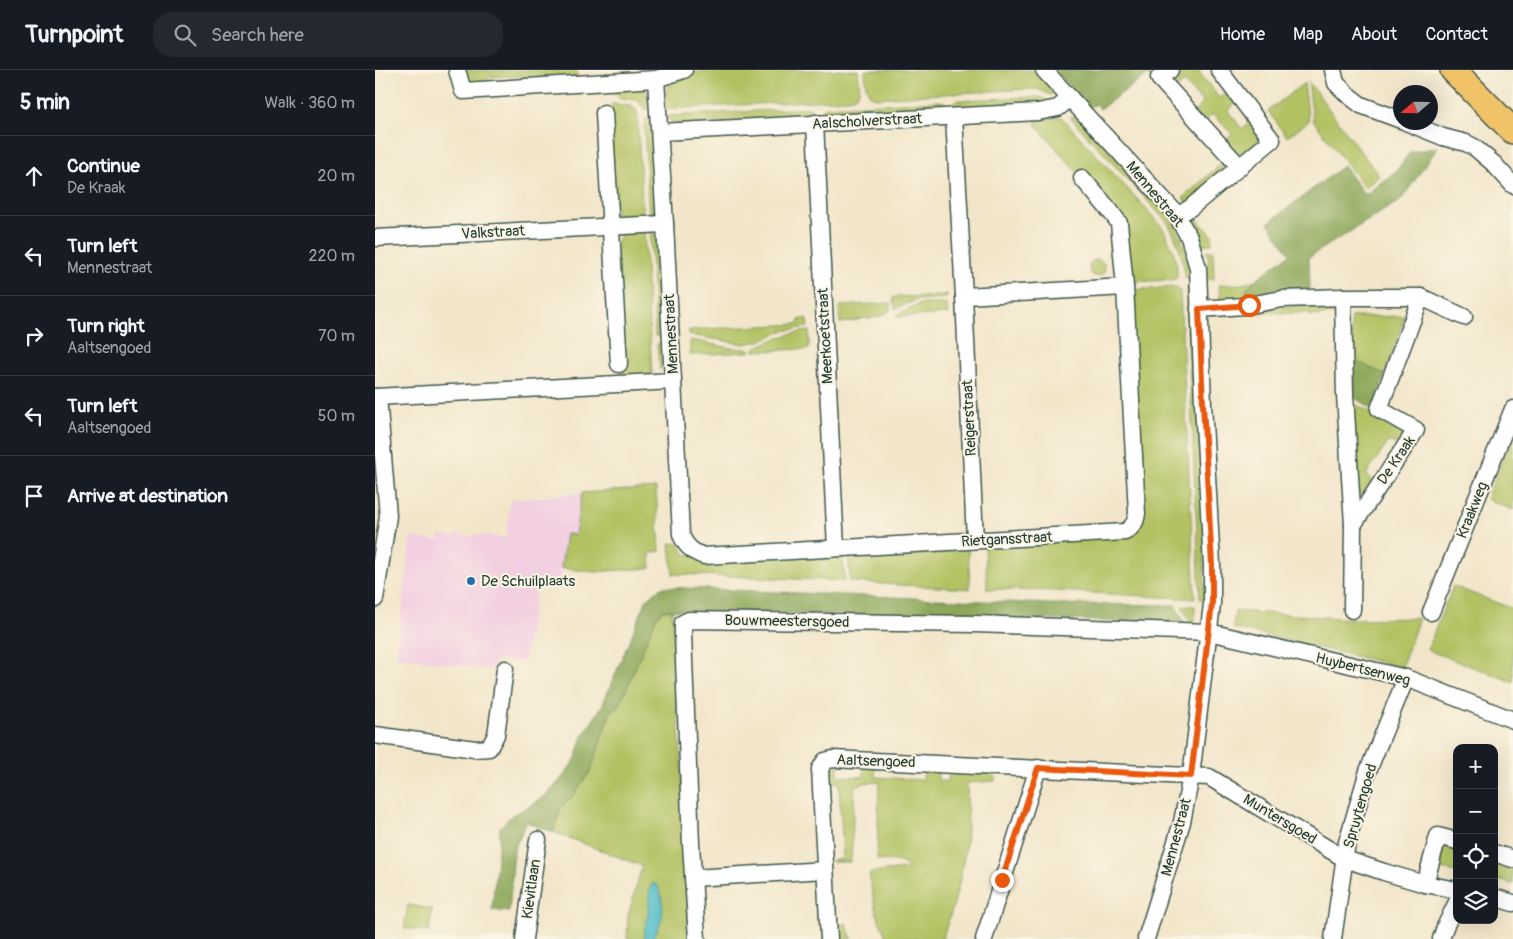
<!DOCTYPE html>
<meta charset="utf-8">
<style>
body{margin:0;font-family:Pangolin,sans-serif;background:#242831;color:#f1f3f6}
.controls{position:absolute;right:15px;bottom:15px;display:grid;overflow:hidden;border-radius:10px;box-shadow:0 5px 20px #0002}
.controls button{width:45px;height:45px;display:grid;place-items:center;padding:0;border:0;border-bottom:1px solid #363941;background:#171b24;color:#f1f3f6;font:25px sans-serif}
.compass{position:absolute;left:1018px;top:15px;width:45px;height:45px;border-radius:50%;background:#171b24;box-shadow:0 5px 20px #0002;rotate:250deg}
.stop{position:absolute;width:15px;height:15px;margin:-11px;border:4px solid #ea580c;border-radius:50%;background:#fff}
.stop.end{background:#ea580c;border-color:#fff;box-shadow:0 1px 5px #0008}
.list{margin:0;padding:0;list-style:none}
h2{display:flex;justify-content:space-between;align-items:center;height:65px;margin:0;padding:0 20px;font-size:21px}
h2 small{font-size:16px;font-weight:400;color:#9ea1a6}
.list li{display:grid;grid-template-columns:32px 1fr auto;gap:15px;align-items:center;box-sizing:border-box;height:80px;padding:0 20px;border-top:1px solid #363941}
.list b{display:block;font-size:19px;white-space:nowrap}
.list p{margin:0;font-size:16px;white-space:nowrap;color:#9ea1a6}
.list em{font-size:16px;font-style:normal;color:#9ea1a6}
.icon{flex:none;width:28px;height:28px;fill:none;stroke:currentColor;stroke-width:2;stroke-linecap:round;stroke-linejoin:round}
.map{position:relative;flex:none;width:1138px;height:869px;overflow:hidden}
header{display:flex;align-items:center;gap:30px;box-sizing:border-box;height:70px;padding:0 25px;background:#171b24;border-bottom:1px solid #363941}
header strong{font-size:24px}
nav{display:flex;gap:28px;margin-inline-start:auto;font-size:18px}
.search{width:350px;height:45px;background:#242831;display:flex;align-items:center;gap:12px;box-sizing:border-box;padding:0 18px;border-radius:20px;color:#9ea1a6;font-size:19px}
main{display:flex}
aside{flex:1;background:#171b24}
.map>svg:first-child{display:block}
.built{fill:#f2cfe1}
.green{fill:#b2c264;stroke:#68804c}
.forest{fill:#8da85a;stroke:#567247}
.water{fill:#4fbcc9;stroke:#377c7e}
.lines{fill:none;stroke-linecap:round;stroke-linejoin:round}
.minor-casing{stroke:#3f564a;stroke-width:19}
.primary-casing{stroke:#3f564a;stroke-width:28}
.minor{stroke:#fff;stroke-width:16}
.primary{stroke:#f0c369;stroke-width:25}
.route{stroke:#ea580c;stroke-width:6}
.poi-dot{fill:#1f6fb2;stroke:#fcf5e5;stroke-width:2}
.labels{text-anchor:middle;stroke-width:4;stroke-linejoin:round;paint-order:stroke}
.street-label{font-size:15px;fill:#1f3d34;stroke:#fcf5e5}
.poi-label{font-size:15px;fill:#1f3d34;stroke:#fcf5e5;text-anchor:start}
</style>
<header>
<strong>Turnpoint</strong>
<div class="search"><svg class="icon" aria-label="search" viewBox="0 0 24 24"><circle cx="10" cy="10" r="6"/><path d="M15 15l6 6"/></svg>Search here</div>
<nav><a>Home</a><a>Map</a><a>About</a><a>Contact</a></nav>
</header>
<main>
<aside>
<h2>5 min<small>Walk · 360 m</small></h2>
<ul class="list">
<li><svg class="icon" aria-label="ahead" viewBox="0 0 24 24"><path d="M12 20V5M6 11l6-6 6 6"/></svg><div><b>Continue</b><p>De Kraak</p></div><em>20 m</em></li>
<li><svg class="icon" aria-label="left" viewBox="0 0 24 24"><path d="M17 20v-9H6M10 6l-5 5 5 5"/></svg><div><b>Turn left</b><p>Mennestraat</p></div><em>220 m</em></li>
<li><svg class="icon" aria-label="right" viewBox="0 0 24 24"><path d="M7 20v-9h11M14 6l5 5-5 5"/></svg><div><b>Turn right</b><p>Aaltsengoed</p></div><em>70 m</em></li>
<li><svg class="icon" aria-label="left" viewBox="0 0 24 24"><path d="M17 20v-9H6M10 6l-5 5 5 5"/></svg><div><b>Turn left</b><p>Aaltsengoed</p></div><em>50 m</em></li>
<li><svg class="icon" aria-label="arrive" viewBox="0 0 24 24"><path d="M6 21V4h12l-3 4 3 4H6"/></svg><div><b>Arrive at destination</b></div></li>
</ul>
</aside>
<div class="map">
<svg width="1138" height="869" viewBox="0 0 1138 869">
<rect width="100%" height="100%" fill="#fcf5e5"/>
<filter id="ink" filterUnits="userSpaceOnUse"><feTurbulence type="fractalNoise" baseFrequency=".02" numOctaves="2"/><feDisplacementMap in="SourceGraphic" scale="10" xChannelSelector="R" yChannelSelector="G"/><feConvolveMatrix kernelMatrix="1 2 1 2 8 2 1 2 1" color-interpolation-filters="sRGB"/></filter>
<filter id="wash" filterUnits="userSpaceOnUse"><feTurbulence type="fractalNoise" baseFrequency=".0096" numOctaves="4" result="noise"/><feDisplacementMap in="SourceGraphic" scale="20" xChannelSelector="R" yChannelSelector="G"/><feGaussianBlur stdDeviation="1.12" result="paint"/><feColorMatrix in="noise" values="0 0 0 0 0 0 0 0 0 0 0 0 0 0 0 0 0 1.4 0 .05"/><feComposite in="paint" operator="in"/></filter>
<g filter="url(#wash)">
<rect width="100%" height="100%" fill="#f2e6ca"/>
<polygon class="built" points="207,423 200,466 191,464 185,512 162,510 149,592 121,590 119,600 21,586 36,467 64,471 65,465 80,468 80,464 97,467 98,464 131,468 135,430"/>
<g class="green">
<polygon points="87,0 201,0 203,8 153,11 148,6 114,7 109,14 94,13"/>
<path d="M332,0H483C484,12 489,27 473,29L291,39C290,33 289,27 291,22C296,6 318,4 332,0Z"/>
<path d="M490,0H660L673,13L677,24L675,25L663,19H654L499,28C489,22 491,10 490,0Z"/>
<path d="M805,0H826L824,2L844,28L853,22L861,33L853,41L867,59L875,52L884,66V70L868,85L863,84L849,73L857,64L838,44L830,51L820,41L828,33L809,12L800,20C797,10 798,7 805,0Z"/>
<polygon points="933,11 1004,106 990,118 938,50"/>
<polygon points="929,13 934,51 912,67 893,41"/>
<path d="M233,18H265C275,22 276,29 277,39L271,40L262,30L244,28Z"/>
<polygon points="662,27 668,28 674,32 670,35 577,41 578,32 584,30"/>
<polygon points="563,31 569,32 571,36 572,41 445,48 446,40 451,37"/>
<polygon points="237,34 256,36 262,41 268,149 247,150 241,146 235,46"/>
<polygon points="434,38 439,42 439,48 301,55 291,48 291,46"/>
<polygon points="278,46 282,140 274,147 269,56 270,50"/>
<path d="M698,46L705,49L789,139L803,159L815,191L816,210L810,207C808,187 803,170 792,152L695,47Z"/>
<polygon points="686,47 764,131 788,158 798,180 802,196 802,208 796,210 755,212 751,152 706,107 661,55 661,48"/>
<polygon points="848,92 851,96 850,100 813,133 808,128"/>
<polygon points="818,145 837,165 837,174 824,175 817,154"/>
<polygon points="269,160 277,305 248,307 241,174 245,164"/>
<polygon points="275,160 283,168 288,266 280,266"/>
<polygon points="832,181 838,181 839,209 830,209 828,197 834,191"/>
<circle cx="722" cy="198" r="8"/>
<polygon points="880,210 871,220 872,228 845,232 844,215 868,214"/>
<polygon points="801,217 803,218 805,222 820,529 683,521 612,519 610,476 759,464 755,220"/>
<polygon points="813,218 816,218 827,412 830,530 825,529 811,221"/>
<polygon points="572,224 572,228 542,230 520,239 518,228 524,226 541,227"/>
<path d="M516,233L515,240C510,246 500,248 492,249L491,248L474,252L465,253L464,236Z"/>
<polygon points="546,234 572,234 573,244 522,247 521,245"/>
<polygon points="961,235 962,244 935,246 935,243 882,243 845,245 894,237"/>
<polygon points="1030,246 1010,305 977,289 976,247"/>
<polygon points="432,248 433,257 407,261 385,271 369,274 314,265 314,260 423,254 424,250"/>
<path d="M434,261V279L378,281L380,278C398,269 414,263 434,261Z"/>
<polygon points="317,270 355,278 375,279 375,282 315,285 315,271"/>
<polygon points="285,272 289,272 290,292 285,300 282,275"/>
<path d="M976,332L1031,362L1023,375L1014,371L991,405L1000,413C996,418 992,426 985,425L982,422Z"/>
<polygon points="1138,363 1138,440 1111,429"/>
<polygon points="281,418 285,481 275,483 276,498 219,502 186,498 191,464 200,465 207,423"/>
<polygon points="303,473 311,485 467,484 470,511 298,504 295,474"/>
<polygon points="593,478 595,519 475,512 473,484"/>
<polygon points="1078,516 1138,539 1138,612 1052,580"/>
<polygon points="807,536 820,536 820,554 816,554"/>
<polygon points="288,540 297,541 317,869 252,869 253,846 267,796 178,762 186,737 198,726 216,700 235,643 244,636 281,548"/>
<polygon points="860,541 980,549 1044,548 1027,597 858,558"/>
<path d="M463,695V706L489,707V696L500,697V707L548,710L549,699L563,700V711H573L574,700L620,703V711L592,713C592,729 593,747 592,763C589,799 580,835 567,869H512L501,843L494,804L500,802L532,799L531,795L522,791L502,790L504,712L487,713V715H480L476,790L475,792H458L457,790L468,789L464,712H450L453,698Z"/>
<polygon points="1068,769 1082,773 1082,802 1061,798"/>
<polygon points="1119,784 1138,790 1138,814 1119,809"/>
<polygon points="33,835 57,839 54,862 29,858"/>
<polygon points="471,853 477,869 459,869 458,858"/>
</g>
<g class="forest">
<polygon points="679,0 775,0 779,5 776,8 772,5 725,39 721,34 713,38"/>
<polygon points="1063,77 1026,130 934,187 935,220 872,228 871,220 880,210 915,184 893,153 968,96 990,125 1022,100 1035,82"/>
<polygon points="977,289 1010,305 998,340 977,326"/>
<polygon points="288,517 675,534 800,535 810,553 288,540 281,548 244,637 235,643 216,700 198,726 186,737 178,762 151,752 139,780 134,842 117,840 125,757 137,745 157,735 172,724 187,708 201,688 208,666 227,636 272,529 280,522"/>
</g>
<path class="water" d="M280,813C287,820 289,837 287,847C286,854 281,862 278,869H270C268,858 272,854 273,844C274,834 273,825 276,815Z"/>
</g>
<g filter="url(#ink)">
<g class="lines">
<g class="minor-casing">
<g id="minor">
<polyline points="82,0 88,21 281,9 309,0"/>
<polyline points="669,0 799,141 814,167 823,198 828,334 837,495 837,534 816,706 807,752 771,869"/>
<polyline points="795,0 784,8 864,96"/>
<polyline points="958,0 961,13 973,25 986,35 1026,50"/>
<polyline points="229,43 244,294"/>
<polyline points="579,47 589,226 600,470"/>
<polyline points="1031,52 1068,67 1091,73 1099,77 1118,93 1138,115"/>
<polyline points="440,53 461,478"/>
<polyline points="285,62 663,42 683,38 695,28"/>
<polyline points="802,146 815,138 897,70 844,0"/>
<polyline points="0,168 290,154"/>
<polyline points="589,226 750,217"/>
<polyline points="824,239 869,236 907,229 968,227"/>
<path d="M298,311L306,464C310,476 317,482 329,486L750,462C758,457 761,452 762,443L750,217L744,153L736,142L707,108"/>
<polyline points="0,327 298,311 290,154 281,9"/>
<polyline points="978,455 1041,360 1004,339 1046,227"/>
<polyline points="0,529 13,446 3,327"/>
<polyline points="977,540 978,455 970,325 968,227 1046,227 1089,247"/>
<polyline points="1056,542 1138,339"/>
<polyline points="0,665 100,679 114,678 121,665 130,599"/>
<polyline points="1119,783 1138,789"/>
<polyline points="318,808 450,800"/>
<polyline points="1050,814 1063,766 1082,771"/>
<polyline points="1119,827 1138,833"/>
<polyline points="149,869 163,770"/>
<polyline points="322,869 316,774 308,564 308,553 314,550 600,554 834,562 1031,608 1138,650"/>
<polyline points="454,869 445,699 450,691 458,689 834,707 970,789 1009,802 1050,814 1082,820"/>
<polyline points="609,869 663,698"/>
<polyline points="958,869 972,772 993,701 1031,608"/>
<polyline points="1066,869 1070,857 1082,832"/>
</g>
</g>
<g class="primary-casing">
<polyline id="primary" points="1078,0 1138,61"/>
</g>
<use href="#minor" class="minor"/>
<use href="#primary" class="primary"/>
</g>
</g>
<g class="lines" filter="url(#ink)">
<polyline class="route" points="627,810 663,698 816,706 837,534 837,495 828,334 824,239 874,235"/>
</g>
<circle class="poi-dot" cx="96" cy="511" r="5"/>
<g class="labels">
<g class="street-label">
<text transform="translate(492 51) rotate(-3)" y="5">Aalscholverstraat</text>
<text transform="translate(780 124) rotate(50)" y="5">Mennestraat</text>
<text transform="translate(118 162) rotate(-3)" y="5">Valkstraat</text>
<text transform="translate(296 264) rotate(-93)" y="5">Mennestraat</text>
<text transform="translate(450 266) rotate(-93)" y="5">Meerkoetstraat</text>
<text transform="translate(594 348) rotate(-93)" y="5">Reigerstraat</text>
<text transform="translate(1021 390) rotate(-56)" y="5">De Kraak</text>
<text transform="translate(1097 440) rotate(-68)" y="5">Kraakweg</text>
<text transform="translate(632 469) rotate(-3)" y="5">Rietgansstraat</text>
<text transform="translate(412 551) rotate(1)" y="5">Bouwmeestersgoed</text>
<text transform="translate(988 599) rotate(14)" y="5">Huybertsenweg</text>
<text transform="translate(501 691) rotate(2)" y="5">Aaltsengoed</text>
<text transform="translate(985 736) rotate(-74)" y="5">Spruytengoed</text>
<text transform="translate(905 749) rotate(31)" y="5">Muntersgoed</text>
<text transform="translate(801 767) rotate(-75)" y="5">Mennestraat</text>
<text transform="translate(156 819) rotate(-82)" y="5">Kievitlaan</text>
</g>
<g class="poi-label">
<text x="106" y="516">De Schuilplaats</text>
</g>
</g>
</svg>
<div class="controls">
<button>+</button>
<button>−</button>
<button><svg class="icon" aria-label="locate" viewBox="0 0 24 24"><circle cx="12" cy="12" r="6"/><path d="M12 2v4M12 18v4M2 12h4M18 12h4"/></svg></button>
<button><svg class="icon" aria-label="layers" viewBox="0 0 24 24"><path d="M12 4l9 5-9 5-9-5zM3 14l9 5 9-5"/></svg></button>
</div>
<svg class="compass" viewBox="-18 -18 36 36"><path d="M0-13l5 13h-10z" fill="#e53935"/><path d="M0 13l5-13h-10z" fill="#9ea1a6"/></svg>
<div class="stop" style="left:874px;top:235px"></div>
<div class="stop end" style="left:627px;top:810px"></div>
</div>
</main>
